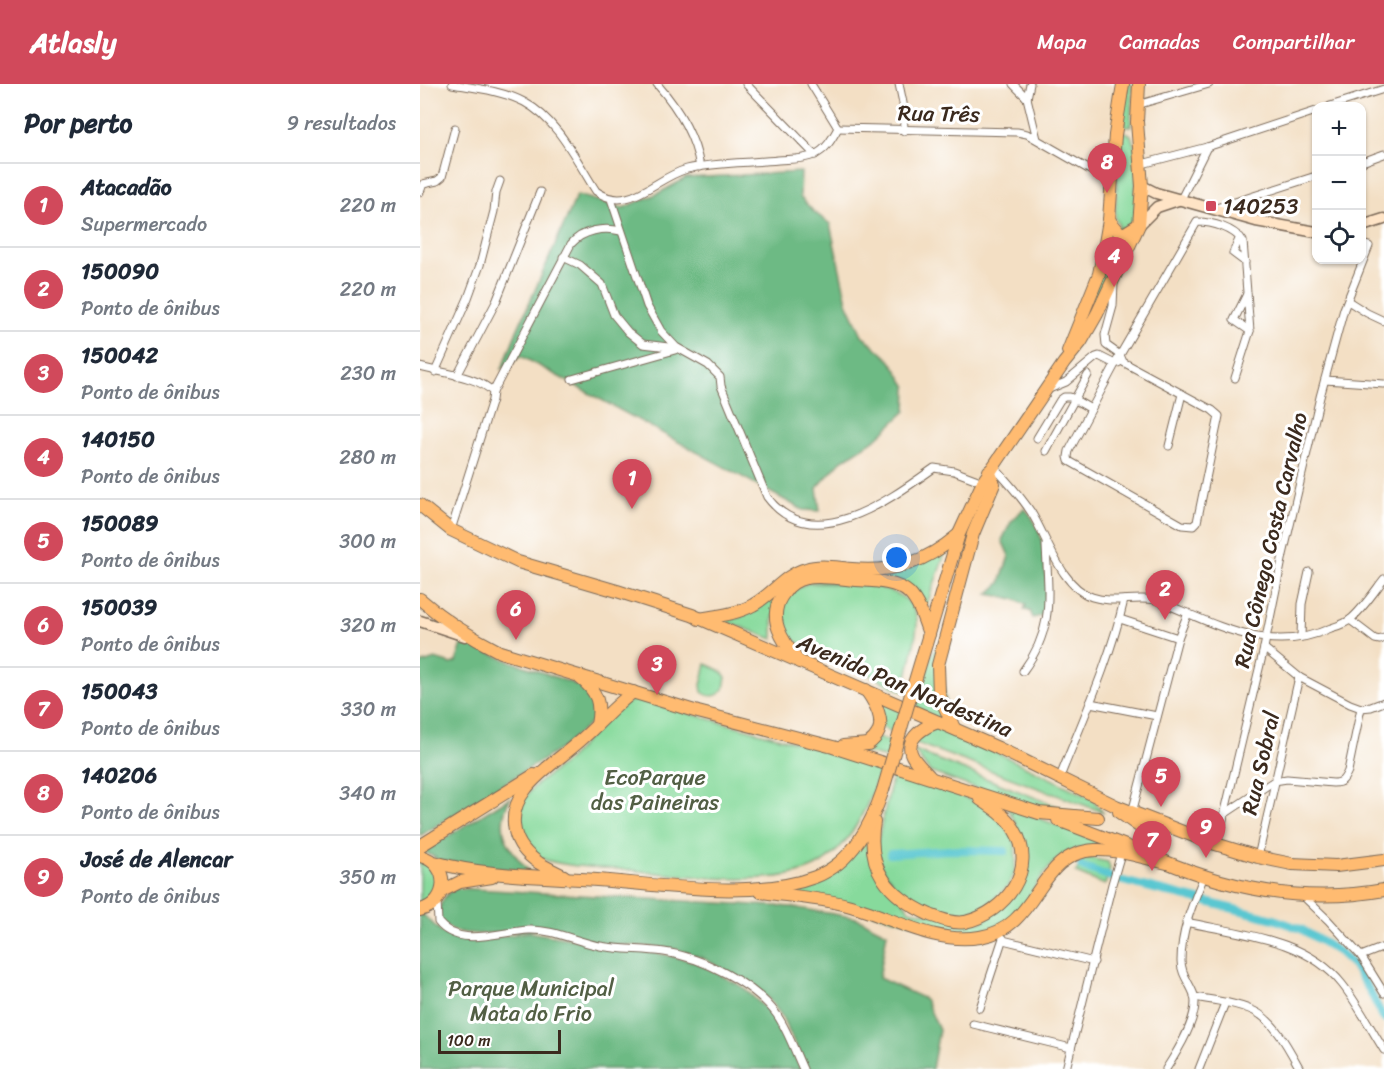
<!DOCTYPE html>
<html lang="pt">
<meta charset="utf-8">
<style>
body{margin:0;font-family:Sriracha,sans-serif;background:#f2f2f3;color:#1f2937}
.controls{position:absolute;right:18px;top:18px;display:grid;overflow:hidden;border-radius:12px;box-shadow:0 2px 4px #0004}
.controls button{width:54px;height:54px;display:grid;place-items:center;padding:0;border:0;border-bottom:2px solid #e0e1e3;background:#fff;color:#1f2937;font:30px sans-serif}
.scale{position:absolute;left:18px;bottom:15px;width:123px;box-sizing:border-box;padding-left:6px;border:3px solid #3b2a1e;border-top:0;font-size:16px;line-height:21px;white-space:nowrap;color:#3b2a1e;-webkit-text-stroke:4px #fff;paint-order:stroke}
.you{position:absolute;left:477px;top:474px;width:21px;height:21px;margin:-15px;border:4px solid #fff;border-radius:50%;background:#1a73e8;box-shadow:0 0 0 9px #1a73e833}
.badge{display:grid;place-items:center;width:39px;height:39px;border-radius:50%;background:#d1495b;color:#fff;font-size:20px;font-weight:700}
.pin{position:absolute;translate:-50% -50px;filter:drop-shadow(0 2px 3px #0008)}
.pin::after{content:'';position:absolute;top:32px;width:21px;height:18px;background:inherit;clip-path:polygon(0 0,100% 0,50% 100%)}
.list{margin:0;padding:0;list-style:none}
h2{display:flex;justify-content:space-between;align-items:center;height:78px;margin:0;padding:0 24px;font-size:26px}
h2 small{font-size:20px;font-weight:400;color:#747a83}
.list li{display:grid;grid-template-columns:39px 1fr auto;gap:18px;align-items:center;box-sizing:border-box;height:84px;padding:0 24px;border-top:2px solid #e0e1e3}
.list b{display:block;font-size:22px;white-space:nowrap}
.list p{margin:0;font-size:20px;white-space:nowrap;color:#747a83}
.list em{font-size:20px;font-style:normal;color:#747a83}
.icon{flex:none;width:33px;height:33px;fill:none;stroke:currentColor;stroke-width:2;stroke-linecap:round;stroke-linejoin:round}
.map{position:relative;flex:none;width:964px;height:985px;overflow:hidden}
header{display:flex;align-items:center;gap:36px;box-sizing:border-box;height:84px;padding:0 30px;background:#d1495b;color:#fff}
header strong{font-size:28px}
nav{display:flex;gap:33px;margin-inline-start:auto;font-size:21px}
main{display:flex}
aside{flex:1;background:#fff}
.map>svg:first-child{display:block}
.green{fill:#87da9c;stroke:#61825d;stroke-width:1.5}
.forest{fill:#6dba84;stroke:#547251;stroke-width:1.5}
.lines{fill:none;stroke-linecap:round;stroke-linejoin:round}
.canal{stroke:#5ac7d1;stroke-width:8}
.minor-casing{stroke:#7b6958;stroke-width:9}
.secondary-casing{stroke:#7b6958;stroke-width:13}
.trunk-casing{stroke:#7b6958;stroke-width:14}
.minor{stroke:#fff;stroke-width:7}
.secondary{stroke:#ffe4c6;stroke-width:10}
.trunk{stroke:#ffbb71;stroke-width:12}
.trunk-bridge-casing{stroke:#7b6958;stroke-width:14;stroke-linecap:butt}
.trunk-bridge{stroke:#ffbb71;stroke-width:12}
.poi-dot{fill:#d1495b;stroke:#fff;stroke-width:2}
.labels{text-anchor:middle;stroke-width:6;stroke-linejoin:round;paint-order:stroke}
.street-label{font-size:22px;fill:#3b2a1e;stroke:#fff}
.poi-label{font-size:22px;fill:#3b2a1e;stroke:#fff;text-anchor:start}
.park-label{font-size:22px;fill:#525f44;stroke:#fff}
</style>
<header>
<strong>Atlasly</strong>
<nav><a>Mapa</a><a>Camadas</a><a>Compartilhar</a></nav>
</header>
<main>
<aside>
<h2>Por perto<small>9 resultados</small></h2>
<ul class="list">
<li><span class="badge">1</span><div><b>Atacadão</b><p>Supermercado</p></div><em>220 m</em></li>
<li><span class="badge">2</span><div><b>150090</b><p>Ponto de ônibus</p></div><em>220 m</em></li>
<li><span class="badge">3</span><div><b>150042</b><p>Ponto de ônibus</p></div><em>230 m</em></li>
<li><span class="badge">4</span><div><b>140150</b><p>Ponto de ônibus</p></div><em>280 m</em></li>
<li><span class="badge">5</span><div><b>150089</b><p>Ponto de ônibus</p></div><em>300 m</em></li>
<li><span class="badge">6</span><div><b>150039</b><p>Ponto de ônibus</p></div><em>320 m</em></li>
<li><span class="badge">7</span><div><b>150043</b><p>Ponto de ônibus</p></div><em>330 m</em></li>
<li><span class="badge">8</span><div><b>140206</b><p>Ponto de ônibus</p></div><em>340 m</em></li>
<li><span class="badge">9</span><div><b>José de Alencar</b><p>Ponto de ônibus</p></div><em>350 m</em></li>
</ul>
</aside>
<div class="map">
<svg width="964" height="985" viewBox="0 0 964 985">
<rect width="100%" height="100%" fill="#fff"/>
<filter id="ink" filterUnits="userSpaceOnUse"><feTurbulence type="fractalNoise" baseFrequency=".0167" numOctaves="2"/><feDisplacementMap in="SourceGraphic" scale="12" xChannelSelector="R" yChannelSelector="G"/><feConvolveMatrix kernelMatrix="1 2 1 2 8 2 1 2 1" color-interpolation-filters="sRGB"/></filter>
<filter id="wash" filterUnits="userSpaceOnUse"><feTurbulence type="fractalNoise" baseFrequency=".008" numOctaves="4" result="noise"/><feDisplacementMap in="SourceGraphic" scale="24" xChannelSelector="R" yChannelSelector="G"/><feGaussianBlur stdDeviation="1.35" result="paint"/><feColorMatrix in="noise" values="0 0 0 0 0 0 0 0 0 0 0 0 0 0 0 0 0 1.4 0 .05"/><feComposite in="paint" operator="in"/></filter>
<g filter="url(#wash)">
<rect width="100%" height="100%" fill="#f3dfc4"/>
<g class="green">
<polygon points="706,0 712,0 711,42 699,42"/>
<polygon points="706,48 711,51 717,71 715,137 701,145 695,134 700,50"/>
<polygon points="691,141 712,149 676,225 655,254"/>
<polygon points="526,467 506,523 492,505 376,496 353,534 353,555 297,534 319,534 338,522 369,496 431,487"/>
<path d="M388,499C419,501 498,494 497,540C496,560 487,588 484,608L448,590L382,561L368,551L361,538L362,523L369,509Z"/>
<polygon points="520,558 528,639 496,624 511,571"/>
<path d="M286,580L301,587L306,593L304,605C298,613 290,614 282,608L281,601Z"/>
<polygon points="454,611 483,625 475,649 463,644"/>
<path d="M215,615L460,681C456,703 448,721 437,740C427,757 416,770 400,780C359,805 267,792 219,787C183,783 145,785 111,771C103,754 96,742 101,723C107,701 135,689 150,674C170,654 188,626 215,615Z"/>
<polygon points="512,643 532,647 671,714 683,728 493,658"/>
<polygon points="460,654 473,659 468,674 435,666"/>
<polygon points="493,665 511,673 657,730 620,727 510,688"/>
<polygon points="474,686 563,721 578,734 589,748 595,759 596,775 594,790 588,802 567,821 542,831 520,827 481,809 460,781 457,760"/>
<path d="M586,722L695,763C682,764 666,762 653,766C629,772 607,817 594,837L543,852L369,808L402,795L449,746L450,766L489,826L562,838L605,788L596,739Z"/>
<polygon points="670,774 688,778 690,784 685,801 656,789 661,776"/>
<polygon points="0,777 13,785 18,798 13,812 0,820"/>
</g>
<g class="forest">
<polygon points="381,88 380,113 394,128 410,140 427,218 442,251 471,277 487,303 486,327 456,355 421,377 397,404 400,427 383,426 101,272 82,285 96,249 157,111 203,124 239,109 266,94"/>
<path d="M604,424C631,450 625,496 626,531L613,534L610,527L604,526L606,521L594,515L568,510L580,499L589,472L582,456L591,438Z"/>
<polygon points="43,558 79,573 163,603 171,613 175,626 174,636 142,664 0,752 0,580 15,575 31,580 36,578"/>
<path d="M91,713C73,744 88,765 110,788L20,777L4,767Z"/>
<path d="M35,804L372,823L437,834L467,849L459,894L505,915L519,946L512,985H387L361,931L348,914L324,897L283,874L255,865L182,859L123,845L60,850L46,849L34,847L19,837C18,821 22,813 35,804Z"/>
<polygon points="0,828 23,849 37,854 58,856 109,848 246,871 276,878 323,903 355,934 381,985 0,985"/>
</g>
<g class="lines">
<g class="canal">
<polyline points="470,770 529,766 585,767"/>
<polyline points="661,782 699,796 854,835 881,845 919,868 933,881 948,904 964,935"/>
</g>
</g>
</g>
<g filter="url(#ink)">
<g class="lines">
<g class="minor-casing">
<g id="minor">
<path d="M32,0C56,4 83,7 104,18C138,36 156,76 176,107C209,131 234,94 267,85C295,78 329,79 358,76C370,75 383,76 394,71C406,66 412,55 418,44"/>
<path d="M237,0C258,24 275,52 280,83"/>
<polyline points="326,0 395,71"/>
<polyline points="391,0 418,44"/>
<polyline points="479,0 483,19 484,47"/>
<polyline points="593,0 607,14"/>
<polyline points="610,0 607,14 617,55"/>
<polyline points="717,21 789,0"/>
<polyline points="910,22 964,5"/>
<polyline points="418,44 597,48 607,50 691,98"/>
<polyline points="942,78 964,70"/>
<polyline points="722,80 787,63 896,27"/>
<polyline points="0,108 3,100 17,97 22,93 35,44"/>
<path d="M191,115L227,222L241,247L256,263L288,281L300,293L301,302L347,413C392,473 469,416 514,384L534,387L563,398"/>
<polyline points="761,115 787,63"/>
<polyline points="793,125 896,92"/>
<polyline points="820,153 813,169 825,178"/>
<polyline points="143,173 160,181 182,200 194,231 208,248 223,260 257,264"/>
<path d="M694,199L693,222L685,251L686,261L700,271L703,278L792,326L799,332L777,438L773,442L762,441L649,377L648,373L649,367L700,271L777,138C793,138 813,144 823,157L830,247L815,294"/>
<polyline points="827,210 814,236 830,247"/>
<polyline points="928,217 947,229 964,237"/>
<path d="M0,283C21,289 58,292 73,308L72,316L31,446"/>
<polyline points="15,288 48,214 60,181 74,127 76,108 80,97"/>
<polyline points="37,292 76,218 120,108"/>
<polyline points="152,295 255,266"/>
<polyline points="905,296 964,300"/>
<polyline points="629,305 646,298 676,273 679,272 695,280 698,279"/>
<path d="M73,308L151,160C163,146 183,143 201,147"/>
<polyline points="617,354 640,316 644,313 650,313 671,325"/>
<polyline points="749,362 762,310"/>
<polyline points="626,367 668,291"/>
<path d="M573,382C586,396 600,411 611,428C627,453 641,503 672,513C693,520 714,512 736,516C794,539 848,573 911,544C918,542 927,539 932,534C944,523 954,508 964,495"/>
<polyline points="700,535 758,554"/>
<polyline points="930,536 955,555 960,556 964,554"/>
<polyline points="881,553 882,520 889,488"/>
<polyline points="844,564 879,593 930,620 941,624 951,623 964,618"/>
<path d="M603,587C635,544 628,511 626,461"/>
<polyline points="670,619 737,632"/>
<path d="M640,693C663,635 690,577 704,516"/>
<polyline points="712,729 758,554 768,529"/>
<path d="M806,729L854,697L867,695L913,699C922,699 924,696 928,687L941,624"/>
<polyline points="797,761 844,564 863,471 900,313 924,225 949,162 942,160"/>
<polyline points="838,773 879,593"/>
<polyline points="883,812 908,836 941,872 964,909"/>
<path d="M17,817L18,838C39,865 81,847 109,846C133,845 157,858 180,862C201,866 223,865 244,868C282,873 335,900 357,931C368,947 375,968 383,985"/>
<path d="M766,838C819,850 886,854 922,900C938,920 950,944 964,966"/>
<polyline points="583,856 674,878"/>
<polyline points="941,872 964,863"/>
<path d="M774,913C794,916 816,919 834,927C855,937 869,965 880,985"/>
<polyline points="560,924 583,854"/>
<polyline points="553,940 651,964"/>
<polyline points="646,985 692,800 702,766"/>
<path d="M746,985C757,968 780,932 774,911C770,899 761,891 761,877C761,846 773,819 784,792"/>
<polyline points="779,985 805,919"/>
</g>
</g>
<g class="secondary-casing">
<g id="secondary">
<polyline points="722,102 736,109 836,137 896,148"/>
<polyline points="719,141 737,123 761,115"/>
<polyline points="942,142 964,135"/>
<polyline points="0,537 45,552"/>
</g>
</g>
<g class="trunk-casing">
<g id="trunk">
<polyline points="689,136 700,149 705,149 718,141"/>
<polyline points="648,267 679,190 684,165 689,136 695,51 703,0"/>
<polyline points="0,421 31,446 98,478 197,507 272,531 578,664 696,722 789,758 838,773 872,780 916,782 964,776"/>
<path d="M0,515C25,537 50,553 80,568L278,628L413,663L619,729L678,734"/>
<path d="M279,535C297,532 317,530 333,521C352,511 364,491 386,485C400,480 418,484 432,485C475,489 506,478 538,451"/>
<path d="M379,578C363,558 345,533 364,509C369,501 377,496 386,494C402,491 420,495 436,496C453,497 476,497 489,509C499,519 504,536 509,550"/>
<path d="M160,594C178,608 181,620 177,641"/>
<polyline points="494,600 539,450 563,398 644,279 661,258 677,230 719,141 722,102 717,38 719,0"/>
<polyline points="534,644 519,610 518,581 553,450 574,400 569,387"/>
<path d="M423,662L448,660C470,645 458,623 446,606"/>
<path d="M510,693C504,686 494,678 491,669C486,653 506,642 518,638"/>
<polyline points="699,728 730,750"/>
<polyline points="638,736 719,767"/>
<path d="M454,738C446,785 468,812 510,831C521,835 533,840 545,838C585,829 619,785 594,745C586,732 572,723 560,715"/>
<polyline points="0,762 114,691"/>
<path d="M0,772C30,779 30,819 0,826"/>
<path d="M741,776C812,806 888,820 964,806"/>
<path d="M14,778C67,793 123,792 177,796C243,801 334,816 395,793C432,779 451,741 463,706"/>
<path d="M144,792C136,788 127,784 119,779C107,771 98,761 95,747C86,707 130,683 155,661C176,644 192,624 213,608"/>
<polyline points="22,807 40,798 72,793"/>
<path d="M341,808C370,812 400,814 427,821C470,832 514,861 560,853C621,843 615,769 675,766C699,765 724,774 747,779"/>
</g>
</g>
<use href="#minor" class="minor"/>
<use href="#secondary" class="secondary"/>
<use href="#trunk" class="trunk"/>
<g class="trunk-bridge-casing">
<polyline id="trunk-bridge" points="463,706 494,600"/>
</g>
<use href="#trunk-bridge" class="trunk-bridge"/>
</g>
</g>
<rect class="poi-dot" x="785" y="116" width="12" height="12" rx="3"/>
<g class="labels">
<g class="street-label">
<text transform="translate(519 29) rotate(1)" y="8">Rua Três</text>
<text transform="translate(850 456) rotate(-77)" y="8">Rua Cônego Costa Carvalho</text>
<text transform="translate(485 601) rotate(23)" y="8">Avenida Pan Nordestina</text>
<text transform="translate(840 679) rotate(-77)" y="8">Rua Sobral</text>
</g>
<g class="poi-label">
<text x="803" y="130">140253</text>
</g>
<g class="park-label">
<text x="235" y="701">EcoParque<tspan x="235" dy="25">das Paineiras</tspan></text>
<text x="111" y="912">Parque Municipal<tspan x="111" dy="25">Mata do Frio</tspan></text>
</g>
</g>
</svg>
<div class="controls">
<button>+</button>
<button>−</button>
<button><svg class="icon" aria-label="locate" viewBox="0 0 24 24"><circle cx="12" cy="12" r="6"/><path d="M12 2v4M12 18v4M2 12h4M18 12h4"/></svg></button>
</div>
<div class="scale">100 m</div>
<div class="you"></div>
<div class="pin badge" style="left:212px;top:425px">1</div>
<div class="pin badge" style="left:745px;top:536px">2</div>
<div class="pin badge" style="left:237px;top:611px">3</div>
<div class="pin badge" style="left:694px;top:203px">4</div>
<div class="pin badge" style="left:741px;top:723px">5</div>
<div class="pin badge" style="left:96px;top:556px">6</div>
<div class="pin badge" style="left:732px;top:787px">7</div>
<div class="pin badge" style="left:687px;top:109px">8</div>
<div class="pin badge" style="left:786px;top:774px">9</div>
</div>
</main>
